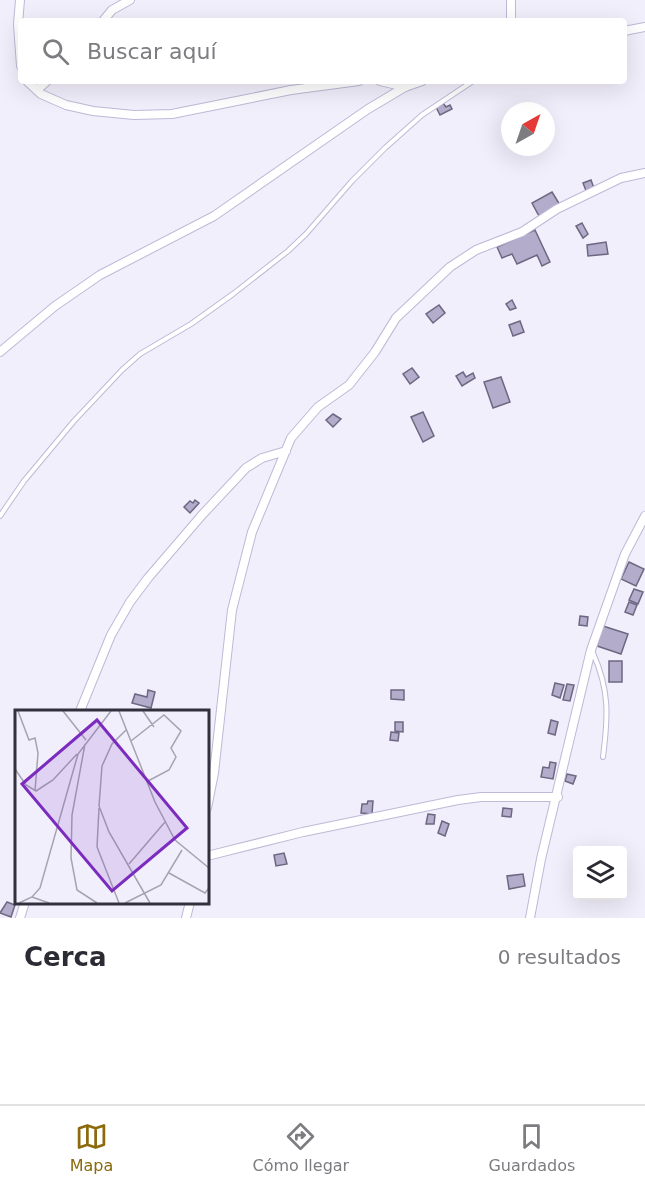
<!DOCTYPE html>
<html lang="es">
<meta charset="utf-8">
<style>
body{margin:0;font-family:"DejaVu Sans",sans-serif;background:#f2f2f3;color:#2b2b33}
.controls{position:absolute;right:18px;bottom:18px;display:grid;overflow:hidden;border-radius:6px;box-shadow:0 6px 24px #0002}
.controls button{width:54px;height:54px;display:grid;place-items:center;padding:0;border:0;border-bottom:2px solid #e1e1e2;background:#fff;color:#2b2b33;font:30px sans-serif}
.compass{position:absolute;left:501px;top:102px;width:54px;height:54px;border-radius:50%;background:#fff;box-shadow:0 6px 24px #0002;rotate:40deg}
.list{margin:0;padding:0;list-style:none}
h2{display:flex;justify-content:space-between;align-items:center;height:78px;margin:0;padding:0 24px;font-size:26px}
h2 small{font-size:20px;font-weight:400;color:#7c7c81}
.icon{flex:none;width:33px;height:33px;fill:none;stroke:currentColor;stroke-width:2;stroke-linecap:round;stroke-linejoin:round}
.map{position:relative;flex:none;width:645px;height:918px;overflow:hidden}
.search{position:absolute;background:#fff;box-shadow:0 6px 24px #0002;left:18px;right:18px;top:18px;height:66px;display:flex;align-items:center;gap:15px;box-sizing:border-box;padding:0 21px;border-radius:6px;color:#7c7c81;font-size:22px}
.sheet{height:186px;background:#fff}
nav{display:flex;justify-content:space-around;align-items:center;box-sizing:border-box;height:84px;border-top:2px solid #e1e1e2;background:#fff;font-size:16px;color:#7c7c81}
nav a{display:grid;justify-items:center;gap:3px}
nav .on{color:#8c6a0c}
.map>svg:first-child{display:block}
.building{fill:#b3acca;stroke:#6d6782;stroke-width:1.5}
.lines{fill:none;stroke-linecap:round;stroke-linejoin:round}
.lane-casing{stroke:#bfb8d7;stroke-width:6}
.street-casing{stroke:#bfb8d7;stroke-width:10}
.lane{stroke:#fff;stroke-width:4}
.street{stroke:#fff;stroke-width:8}
.inset-road{fill:none;stroke:#a6a3b0;stroke-width:1.5}
.view{fill:#7b2cbf;fill-opacity:0.15;stroke:#7b2cbf;stroke-width:3}
.inset-edge{fill:none;stroke:#33303d;stroke-width:3}
</style>
<div class="map">
<svg width="645" height="918" viewBox="0 0 645 918">
<rect width="100%" height="100%" fill="#f2effc"/>
<g class="building">
<polygon points="443,103 446,107 450,105 452,109 440,115 436,107"/>
<polygon points="591,180 595,191 587,193 583,183"/>
<polygon points="552,192 560,205 539,216 532,203"/>
<polygon points="582,223 588,234 583,238 576,226"/>
<polygon points="535,230 550,262 542,266 537,255 517,264 512,254 502,258 497,247"/>
<polygon points="606,242 608,254 588,256 587,245"/>
<polygon points="512,300 516,308 510,310 506,304"/>
<polygon points="439,305 445,313 433,323 426,314"/>
<polygon points="520,321 524,332 513,336 509,325"/>
<polygon points="412,368 419,377 410,384 403,374"/>
<polygon points="463,372 466,377 473,373 475,378 462,386 456,376"/>
<polygon points="501,377 510,402 493,408 484,382"/>
<polygon points="423,412 434,436 423,442 411,417"/>
<polygon points="333,414 341,419 333,427 326,420"/>
<polygon points="195,500 199,503 190,513 184,507 190,501 193,503"/>
<polygon points="629,562 644,569 636,586 621,579"/>
<polygon points="634,589 643,592 638,604 629,600"/>
<polygon points="629,602 637,605 633,615 625,612"/>
<polygon points="580,616 588,617 587,626 579,625"/>
<polygon points="603,626 628,634 621,654 597,646"/>
<rect x="609" y="661" width="13" height="21"/>
<polygon points="555,683 564,685 560,698 552,695"/>
<polygon points="567,684 574,685 570,701 563,700"/>
<polygon points="148,690 155,692 151,708 132,703 135,694 147,697"/>
<polygon points="391,690 404,690 404,700 391,699"/>
<polygon points="551,720 558,722 555,735 548,733"/>
<polygon points="395,722 403,722 403,732 395,731"/>
<polygon points="391,732 399,733 398,741 390,740"/>
<polygon points="550,762 556,763 553,779 541,777 543,767 549,768"/>
<polygon points="567,774 576,776 573,784 565,781"/>
<polygon points="368,801 373,801 372,814 361,813 362,804 367,804"/>
<polygon points="503,808 512,809 511,817 502,816"/>
<polygon points="428,814 435,815 434,824 426,824"/>
<polygon points="442,821 449,824 445,836 438,833"/>
<polygon points="284,853 287,864 276,866 274,855"/>
<polygon points="523,874 525,886 509,889 507,876"/>
<polygon points="7,902 15,905 11,917 0,913"/>
</g>
<g class="lines">
<g class="lane-casing">
<g id="lane">
<polyline points="0,516 24,481 74,421 122,370 140,354 191,324 233,294 288,251 306,234 352,181 385,148 422,115 473,81"/>
<path d="M593,653C610,691 608,717 603,757"/>
</g>
</g>
<g class="street-casing">
<g id="street">
<polyline points="20,0 18,24 21,66"/>
<polyline points="103,21 112,10 130,0"/>
<polyline points="511,21 511,0"/>
<polyline points="624,31 645,27"/>
<polyline points="27,81 41,94 66,105 93,111 134,115 172,114 291,90 359,81"/>
<polyline points="380,81 405,87"/>
<polyline points="37,90 47,81"/>
<polyline points="0,352 55,306 100,275 214,216 368,109 405,87 422,81"/>
<polyline points="80,711 111,635 130,602 148,578 202,515 246,468 262,458 286,451"/>
<polyline points="207,808 214,773 232,610 252,532 291,438 318,407 349,385 375,352 396,318 450,267 476,250 522,232 557,209 621,178 645,173"/>
<polyline points="207,856 303,832 458,800 481,797 558,797"/>
<polyline points="20,918 25,902"/>
<polyline points="186,918 190,902"/>
<polyline points="530,918 541,859 591,650 625,554 645,516"/>
</g>
</g>
<use href="#lane" class="lane"/>
<use href="#street" class="street"/>
</g>
<g transform="translate(15 710)">
<rect width="194" height="194" fill="#f2effc"/>
<path class="inset-road" d="M3,1L14,30L20,28L23,43L20,81M48,1L71,30M104,1L140,92L160,130L194,158M128,1L139,17M111,20L97,34L87,56L84,96L94,122L135,193M116,31L149,5L166,21L156,38L161,47L154,60L133,71M70,34L57,105L56,148L62,180L82,193M0,59L11,75L21,81L38,70L62,44M84,98L82,137L104,193M114,154L150,112M154,163L190,183L194,178M17,187L34,193M4,193L17,187L25,178L63,44L96,1M110,193L146,175L167,140"/>
<path class="view" d="M82,10L172,118L97,181L7,74Z"/>
<rect width="194" height="194" class="inset-edge"/>
</g>
</svg>
<div class="controls">
<button><svg class="icon" aria-label="layers" viewBox="0 0 24 24"><path d="M12 4l9 5-9 5-9-5zM3 14l9 5 9-5"/></svg></button>
</div>
<svg class="compass" viewBox="-18 -18 36 36"><path d="M0-13l5 13h-10z" fill="#e53935"/><path d="M0 13l5-13h-10z" fill="#7c7c81"/></svg>
<div class="search"><svg class="icon" aria-label="search" viewBox="0 0 24 24"><circle cx="10" cy="10" r="6"/><path d="M15 15l6 6"/></svg>Buscar aquí</div>
</div>
<section class="sheet">
<h2>Cerca<small>0 resultados</small></h2>
<ul class="list">
</ul>
</section>
<nav>
<a class="on"><svg class="icon" aria-label="map" viewBox="0 0 24 24"><path d="M3 6l6-2 6 2 6-2v14l-6 2-6-2-6 2zM9 4v14M15 6v14"/></svg>Mapa</a>
<a><svg class="icon" aria-label="directions" viewBox="0 0 24 24"><path d="M12 3l9 9-9 9-9-9zM9 14v-3h6M13 9l2 2-2 2"/></svg>Cómo llegar</a>
<a><svg class="icon" aria-label="saved" viewBox="0 0 24 24"><path d="M7 4h10v16l-5-4-5 4z"/></svg>Guardados</a>
</nav>
